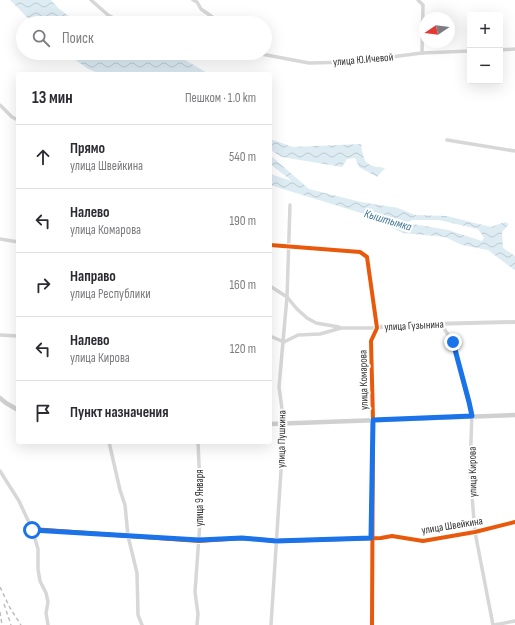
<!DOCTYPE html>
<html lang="ru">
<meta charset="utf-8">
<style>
body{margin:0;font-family:"Sofia Sans Condensed",sans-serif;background:#f2f2f3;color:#2b2b33}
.controls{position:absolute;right:12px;top:12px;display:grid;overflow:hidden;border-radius:4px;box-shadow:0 4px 16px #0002}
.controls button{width:36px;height:36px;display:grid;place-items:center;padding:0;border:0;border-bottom:1px solid #e1e1e2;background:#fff;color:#2b2b33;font:20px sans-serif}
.compass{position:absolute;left:419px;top:12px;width:36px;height:36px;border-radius:50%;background:#fff;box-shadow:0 4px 16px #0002;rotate:257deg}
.stop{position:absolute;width:12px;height:12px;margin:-9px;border:3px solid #1a73e8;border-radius:50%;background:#fff}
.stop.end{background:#1a73e8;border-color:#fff;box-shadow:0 1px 4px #0008}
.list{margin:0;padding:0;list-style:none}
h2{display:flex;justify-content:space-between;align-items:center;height:52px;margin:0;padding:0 16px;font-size:17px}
h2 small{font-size:13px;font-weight:400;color:#7c7c81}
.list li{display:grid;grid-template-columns:26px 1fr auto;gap:12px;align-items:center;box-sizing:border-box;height:64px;padding:0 16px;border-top:1px solid #e1e1e2}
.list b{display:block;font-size:15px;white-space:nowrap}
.list p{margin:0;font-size:13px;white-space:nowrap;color:#7c7c81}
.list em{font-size:13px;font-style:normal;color:#7c7c81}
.icon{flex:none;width:22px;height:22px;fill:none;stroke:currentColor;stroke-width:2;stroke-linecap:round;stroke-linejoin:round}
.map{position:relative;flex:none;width:515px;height:625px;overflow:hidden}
.search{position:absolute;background:#fff;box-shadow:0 4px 16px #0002;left:16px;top:16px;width:256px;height:44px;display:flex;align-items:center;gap:10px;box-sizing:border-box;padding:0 14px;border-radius:22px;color:#7c7c81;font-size:15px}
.panel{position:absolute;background:#fff;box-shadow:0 4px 16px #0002;left:16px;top:72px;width:256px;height:372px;border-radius:4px}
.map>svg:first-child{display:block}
.water{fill:url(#water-waves);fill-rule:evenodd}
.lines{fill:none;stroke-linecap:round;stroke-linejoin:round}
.minor{stroke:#d7d7d7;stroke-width:3.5}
.tertiary{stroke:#d7d7d7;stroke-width:4}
.secondary{stroke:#d0d0d0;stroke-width:4.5}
.rail{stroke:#bebebe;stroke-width:1.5;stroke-dasharray:4 3;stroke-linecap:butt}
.cycleway-casing{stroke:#fff;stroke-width:6}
.cycleway{stroke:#e8590c;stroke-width:4}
.route{stroke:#1a73e8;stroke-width:5}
.labels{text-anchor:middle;stroke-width:4;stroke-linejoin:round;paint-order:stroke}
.street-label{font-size:11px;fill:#333;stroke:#fff}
.water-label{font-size:12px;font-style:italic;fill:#3f7597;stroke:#fff}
</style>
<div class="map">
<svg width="515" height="625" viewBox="0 0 515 625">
<defs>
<pattern id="water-waves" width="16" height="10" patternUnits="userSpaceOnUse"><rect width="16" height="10" fill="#ddebf3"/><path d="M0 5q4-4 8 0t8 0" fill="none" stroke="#becad1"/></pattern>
</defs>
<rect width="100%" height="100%" fill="#fff"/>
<g class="water">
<polygon points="10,0 51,0 58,8 78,23 33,23"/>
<polygon points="66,53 173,53 209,74 101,74 88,69"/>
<path d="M270,139L293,147L361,144C364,163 365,166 385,168L377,177L359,167L355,158L347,159L342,167L282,157L270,150Z"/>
<path d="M270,155L309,189L361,202L398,208L415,215L447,216L491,227L505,222L509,224L502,232L503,248L515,256V270L513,269L488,250L462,245L445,237L403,233L361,213L270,185V174L292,181L270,164ZM412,220H439L478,229L484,238L482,241L448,230L407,223Z"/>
</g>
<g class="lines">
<g class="minor">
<polyline points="91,0 108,15 122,23"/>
<polyline points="193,0 197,2 201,9 221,23"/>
<polyline points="418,0 423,5 422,53"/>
<polyline points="500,50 515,49"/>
<polyline points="256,53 309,63 352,62 422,53 470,51"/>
<polyline points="0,105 12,117 18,120"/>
<polyline points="447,140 515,151"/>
<polyline points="0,239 18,242"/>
<polyline points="270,245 360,252 367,257 377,328 341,328 320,334 298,335 284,342 270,336"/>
<polyline points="270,286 287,297 297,309 307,318 316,323 339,327"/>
<polyline points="441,324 453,342 472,412 470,472 475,532 493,625"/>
<polyline points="0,335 18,336"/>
<polyline points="109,442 120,490 125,505 128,536 137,573 138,615 142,625"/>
<polyline points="0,471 19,501 32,529 38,549 38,569 40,581 46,593 48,602 46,613 48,625"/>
<polyline points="32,529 199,541 242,538 276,541 381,538 392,536 423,541 475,532 515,522"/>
<polyline points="197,625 198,614 195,592 201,508 198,442"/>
<polyline points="271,625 284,424 279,387 287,297 290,205"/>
<polyline points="494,625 515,621"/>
</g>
<polyline class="tertiary" points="372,625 373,420 371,341 377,328 389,325 515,322"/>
<g class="secondary">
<polyline points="0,398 6,403 18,410"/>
<polyline points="270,424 515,415"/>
</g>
<g class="rail">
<polyline points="0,587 10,608 21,625"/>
<polyline points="4,604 11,625"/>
<polyline points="0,612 2,625"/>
</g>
<g class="cycleway-casing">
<g id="cycleway">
<polyline points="270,245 360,252 367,257 377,328 371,341 373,420 372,625"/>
<polyline points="32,529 199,541 242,538 276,541 381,538 392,536 423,541 475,532 515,522"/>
</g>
</g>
<use href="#cycleway" class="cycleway"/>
</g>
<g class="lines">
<polyline class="route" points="32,530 199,540 242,538 276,541 371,538 373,420 472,416 469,402 453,342"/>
</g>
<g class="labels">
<g class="street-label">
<text transform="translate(363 59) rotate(-5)" y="4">улица Ю.Ичевой</text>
<text transform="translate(414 325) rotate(-3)" y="4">улица Гузынина</text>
<text transform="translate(363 380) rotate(-91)" y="4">улица Комарова</text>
<text transform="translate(281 439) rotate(-89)" y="4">улица Пушкина</text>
<text transform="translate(472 472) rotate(-91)" y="4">улица Кирова</text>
<text transform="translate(199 498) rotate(-90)" y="4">улица 9 Января</text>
<text transform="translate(452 525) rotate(-9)" y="4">улица Швейкина</text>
</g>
<g class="water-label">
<text transform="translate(388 220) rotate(17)" y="4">Кыштымка</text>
</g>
</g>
</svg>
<div class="controls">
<button>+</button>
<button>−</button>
</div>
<svg class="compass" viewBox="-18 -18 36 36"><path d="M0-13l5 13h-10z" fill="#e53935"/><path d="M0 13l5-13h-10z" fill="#7c7c81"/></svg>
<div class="stop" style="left:32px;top:530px"></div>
<div class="stop end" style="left:453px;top:342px"></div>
<div class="search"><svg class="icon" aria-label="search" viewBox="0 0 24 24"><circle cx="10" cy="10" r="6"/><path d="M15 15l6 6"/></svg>Поиск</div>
<section class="panel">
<h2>13 мин<small>Пешком · 1.0 km</small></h2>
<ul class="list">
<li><svg class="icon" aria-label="ahead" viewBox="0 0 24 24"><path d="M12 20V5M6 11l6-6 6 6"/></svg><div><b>Прямо</b><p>улица Швейкина</p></div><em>540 m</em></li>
<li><svg class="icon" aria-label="left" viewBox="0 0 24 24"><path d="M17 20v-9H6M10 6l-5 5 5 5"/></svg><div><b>Налево</b><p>улица Комарова</p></div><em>190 m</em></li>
<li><svg class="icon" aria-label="right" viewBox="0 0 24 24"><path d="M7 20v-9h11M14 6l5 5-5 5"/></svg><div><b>Направо</b><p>улица Республики</p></div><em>160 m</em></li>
<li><svg class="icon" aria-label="left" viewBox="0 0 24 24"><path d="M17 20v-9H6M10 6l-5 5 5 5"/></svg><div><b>Налево</b><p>улица Кирова</p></div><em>120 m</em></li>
<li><svg class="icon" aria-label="arrive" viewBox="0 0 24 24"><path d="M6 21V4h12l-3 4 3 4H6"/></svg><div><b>Пункт назначения</b></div></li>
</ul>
</section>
</div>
